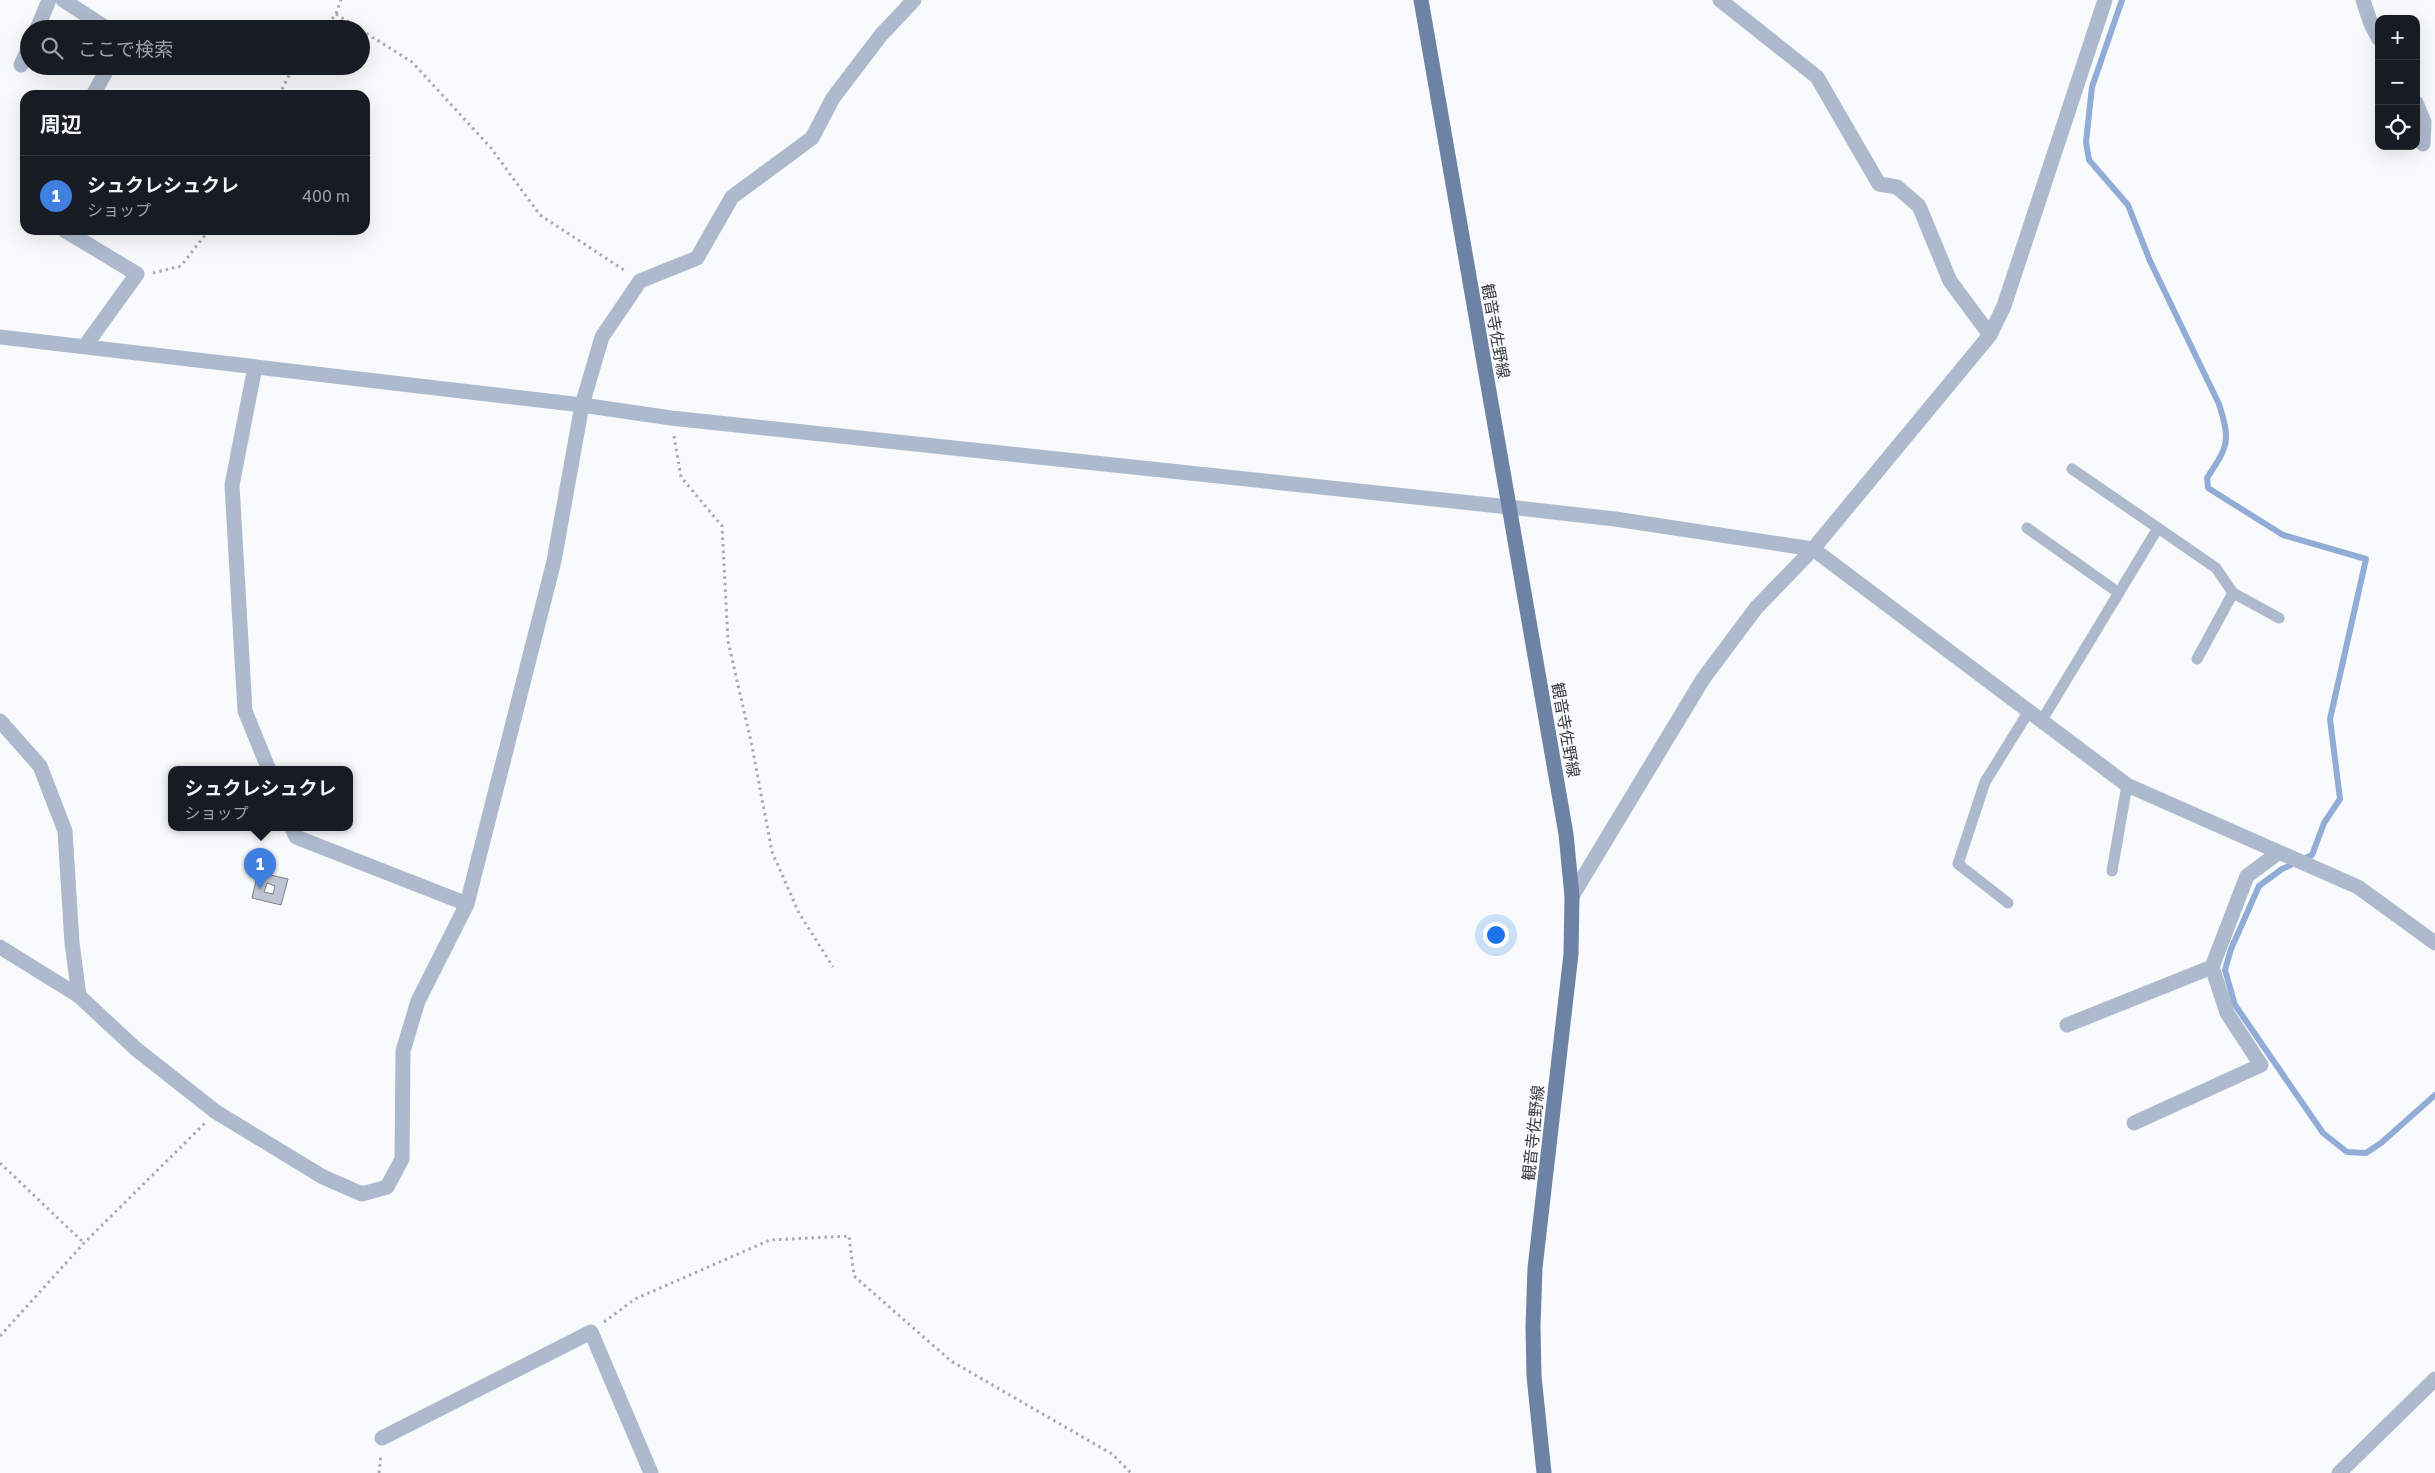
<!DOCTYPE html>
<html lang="ja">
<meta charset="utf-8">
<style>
body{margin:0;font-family:"Golos Text","Noto Sans JP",sans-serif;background:#242831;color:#f1f3f6}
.controls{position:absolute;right:15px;top:15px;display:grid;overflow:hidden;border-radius:10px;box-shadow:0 5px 20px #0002}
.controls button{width:45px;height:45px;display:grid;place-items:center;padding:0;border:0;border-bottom:1px solid #363941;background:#171b24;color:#f1f3f6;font:25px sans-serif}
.you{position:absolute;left:1495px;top:934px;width:18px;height:18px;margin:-12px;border:4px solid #fff;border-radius:50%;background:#1a73e8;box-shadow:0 0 0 8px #1a73e833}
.badge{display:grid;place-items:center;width:32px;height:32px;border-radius:50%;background:#b4b58a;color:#fff;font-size:16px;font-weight:700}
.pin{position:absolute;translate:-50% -41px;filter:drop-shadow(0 1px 2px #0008)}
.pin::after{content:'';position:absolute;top:26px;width:18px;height:15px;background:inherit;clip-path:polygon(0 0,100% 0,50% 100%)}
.popup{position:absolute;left:168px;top:766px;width:185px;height:65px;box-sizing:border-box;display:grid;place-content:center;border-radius:10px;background:#171b24;filter:drop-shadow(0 1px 4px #0005);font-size:16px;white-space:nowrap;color:#9ea1a6}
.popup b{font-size:19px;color:#f1f3f6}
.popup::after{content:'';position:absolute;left:50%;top:100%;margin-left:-10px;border:10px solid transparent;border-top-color:#171b24}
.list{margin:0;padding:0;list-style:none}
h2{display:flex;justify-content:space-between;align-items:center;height:65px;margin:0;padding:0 20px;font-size:21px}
h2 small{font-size:16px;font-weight:400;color:#9ea1a6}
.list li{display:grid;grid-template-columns:32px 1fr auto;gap:15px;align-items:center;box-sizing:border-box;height:80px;padding:0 20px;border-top:1px solid #363941}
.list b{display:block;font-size:19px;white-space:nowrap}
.list p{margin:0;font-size:16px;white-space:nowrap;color:#9ea1a6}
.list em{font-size:16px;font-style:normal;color:#9ea1a6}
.icon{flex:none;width:28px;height:28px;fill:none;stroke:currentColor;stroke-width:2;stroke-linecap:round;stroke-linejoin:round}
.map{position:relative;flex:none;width:2435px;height:1473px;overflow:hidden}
.search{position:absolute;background:#171b24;box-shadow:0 5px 20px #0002;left:20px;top:20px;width:350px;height:55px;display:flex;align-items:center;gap:12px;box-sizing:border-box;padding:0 18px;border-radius:28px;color:#9ea1a6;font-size:19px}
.panel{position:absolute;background:#171b24;box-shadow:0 5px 20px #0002;left:20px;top:90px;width:350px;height:145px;border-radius:15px}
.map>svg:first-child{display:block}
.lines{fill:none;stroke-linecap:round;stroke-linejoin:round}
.stream{stroke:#91acd6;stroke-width:6}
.building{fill:#bec6d3;stroke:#79818d;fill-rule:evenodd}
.path{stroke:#a9acaf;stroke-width:3;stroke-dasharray:2.5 4;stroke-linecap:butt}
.service{stroke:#adb9cd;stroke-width:11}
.minor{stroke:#adb9cd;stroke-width:15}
.tertiary{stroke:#adb9cd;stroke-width:15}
.primary{stroke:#6d83a6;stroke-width:15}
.labels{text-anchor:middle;stroke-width:4;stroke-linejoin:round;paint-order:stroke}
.street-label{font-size:16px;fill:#383c41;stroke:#f8fafc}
</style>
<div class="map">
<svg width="2435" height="1473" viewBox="0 0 2435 1473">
<rect width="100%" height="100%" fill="#f8fafc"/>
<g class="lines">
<path class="stream" d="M2122,0L2092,87L2086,142L2089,160L2128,205L2150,261L2219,404C2231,442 2228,446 2207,478L2208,488L2283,535L2366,559L2330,719L2340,799L2324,823L2312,855L2282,869L2259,886L2231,949L2225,970L2235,1005L2323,1133L2347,1152L2366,1153L2381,1143L2435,1095"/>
</g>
<path class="building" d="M258,872L288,879L281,905L252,898ZM267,883L275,886L273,894L264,892Z"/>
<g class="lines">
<g class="path">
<polyline points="336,14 360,29"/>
<polyline points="324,29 336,14 341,0"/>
<polyline points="361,30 412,62 491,148 540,215 627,272"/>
<polyline points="279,95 294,66"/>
<polyline points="153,273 181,266 209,230"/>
<polyline points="674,436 681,477 722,526 728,641 752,746 772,852 799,913 833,967"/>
<polyline points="0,1163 84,1243"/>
<polyline points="604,1322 635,1299 770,1240 849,1236 854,1276 951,1361 1112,1454 1131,1473"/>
<polyline points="0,1336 84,1243 205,1123"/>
<polyline points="379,1473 381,1454"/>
</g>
<g class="service">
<polyline points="2072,469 2158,528"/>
<polyline points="2027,528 2119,593"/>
<polyline points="2197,659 2233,593"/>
<polyline points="2042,720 2158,528 2216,568 2233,593 2279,618"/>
<polyline points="2112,871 2127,785"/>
<polyline points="2008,903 1958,864 1985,782 2029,711"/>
</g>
<g class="minor">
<polyline points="63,0 108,29"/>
<polyline points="1720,0 1817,77 1879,184 1897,187 1919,206 1950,281 1990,335"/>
<polyline points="2363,0 2371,24 2379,39"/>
<polyline points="37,29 49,0"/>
<polyline points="21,65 29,48"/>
<polyline points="93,95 109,66"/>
<polyline points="2416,103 2424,122 2423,144"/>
<polyline points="64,230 137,274 85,346"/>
<polyline points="255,367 232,485 245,711 269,770"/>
<polyline points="1509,507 1615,519 1813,549 2127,785 2358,887 2435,943"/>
<polyline points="0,721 40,766 65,831 72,943 79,996"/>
<polyline points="292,828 296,837 467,904"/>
<polyline points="1572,896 1703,679 1756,608 1813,549"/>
<polyline points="0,947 79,996 136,1049 216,1112 323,1177 362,1194 387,1187 402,1159 403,1051 418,1001 467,904 554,561 582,405 602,337 640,281 697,258 732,197 812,138 833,98 881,35 914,0"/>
<polyline points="2067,1025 2212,967"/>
<polyline points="2134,1123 2261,1065 2227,1013 2212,967 2247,876 2278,853"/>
<polyline points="382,1438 591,1332 651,1473"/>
<polyline points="2339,1473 2435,1379"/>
</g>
<g class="tertiary">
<polyline points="0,337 582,405 671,418 1509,507"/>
<polyline points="1813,549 1990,335 2004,306 2105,0"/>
</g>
<polyline class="primary" points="1421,0 1566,834 1572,896 1571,954 1535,1268 1533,1326 1534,1376 1544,1473"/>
</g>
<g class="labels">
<g class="street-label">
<text transform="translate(1496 331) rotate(80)" y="6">観音寺佐野線</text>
<text transform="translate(1566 730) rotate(80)" y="6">観音寺佐野線</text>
<text transform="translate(1533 1133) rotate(-84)" y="6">観音寺佐野線</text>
</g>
</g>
</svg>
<div class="controls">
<button>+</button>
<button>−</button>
<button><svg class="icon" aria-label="locate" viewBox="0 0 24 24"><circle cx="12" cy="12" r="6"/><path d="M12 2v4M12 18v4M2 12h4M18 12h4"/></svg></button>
</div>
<div class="you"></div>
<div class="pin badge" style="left:260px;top:889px;background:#3f7fe0">1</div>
<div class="popup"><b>シュクレシュクレ</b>ショップ</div>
<div class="search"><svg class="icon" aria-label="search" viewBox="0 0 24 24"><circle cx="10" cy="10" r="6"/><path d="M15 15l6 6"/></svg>ここで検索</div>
<section class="panel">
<h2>周辺<small></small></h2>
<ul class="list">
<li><span class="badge" style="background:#3f7fe0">1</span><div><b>シュクレシュクレ</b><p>ショップ</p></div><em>400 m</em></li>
</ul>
</section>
</div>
